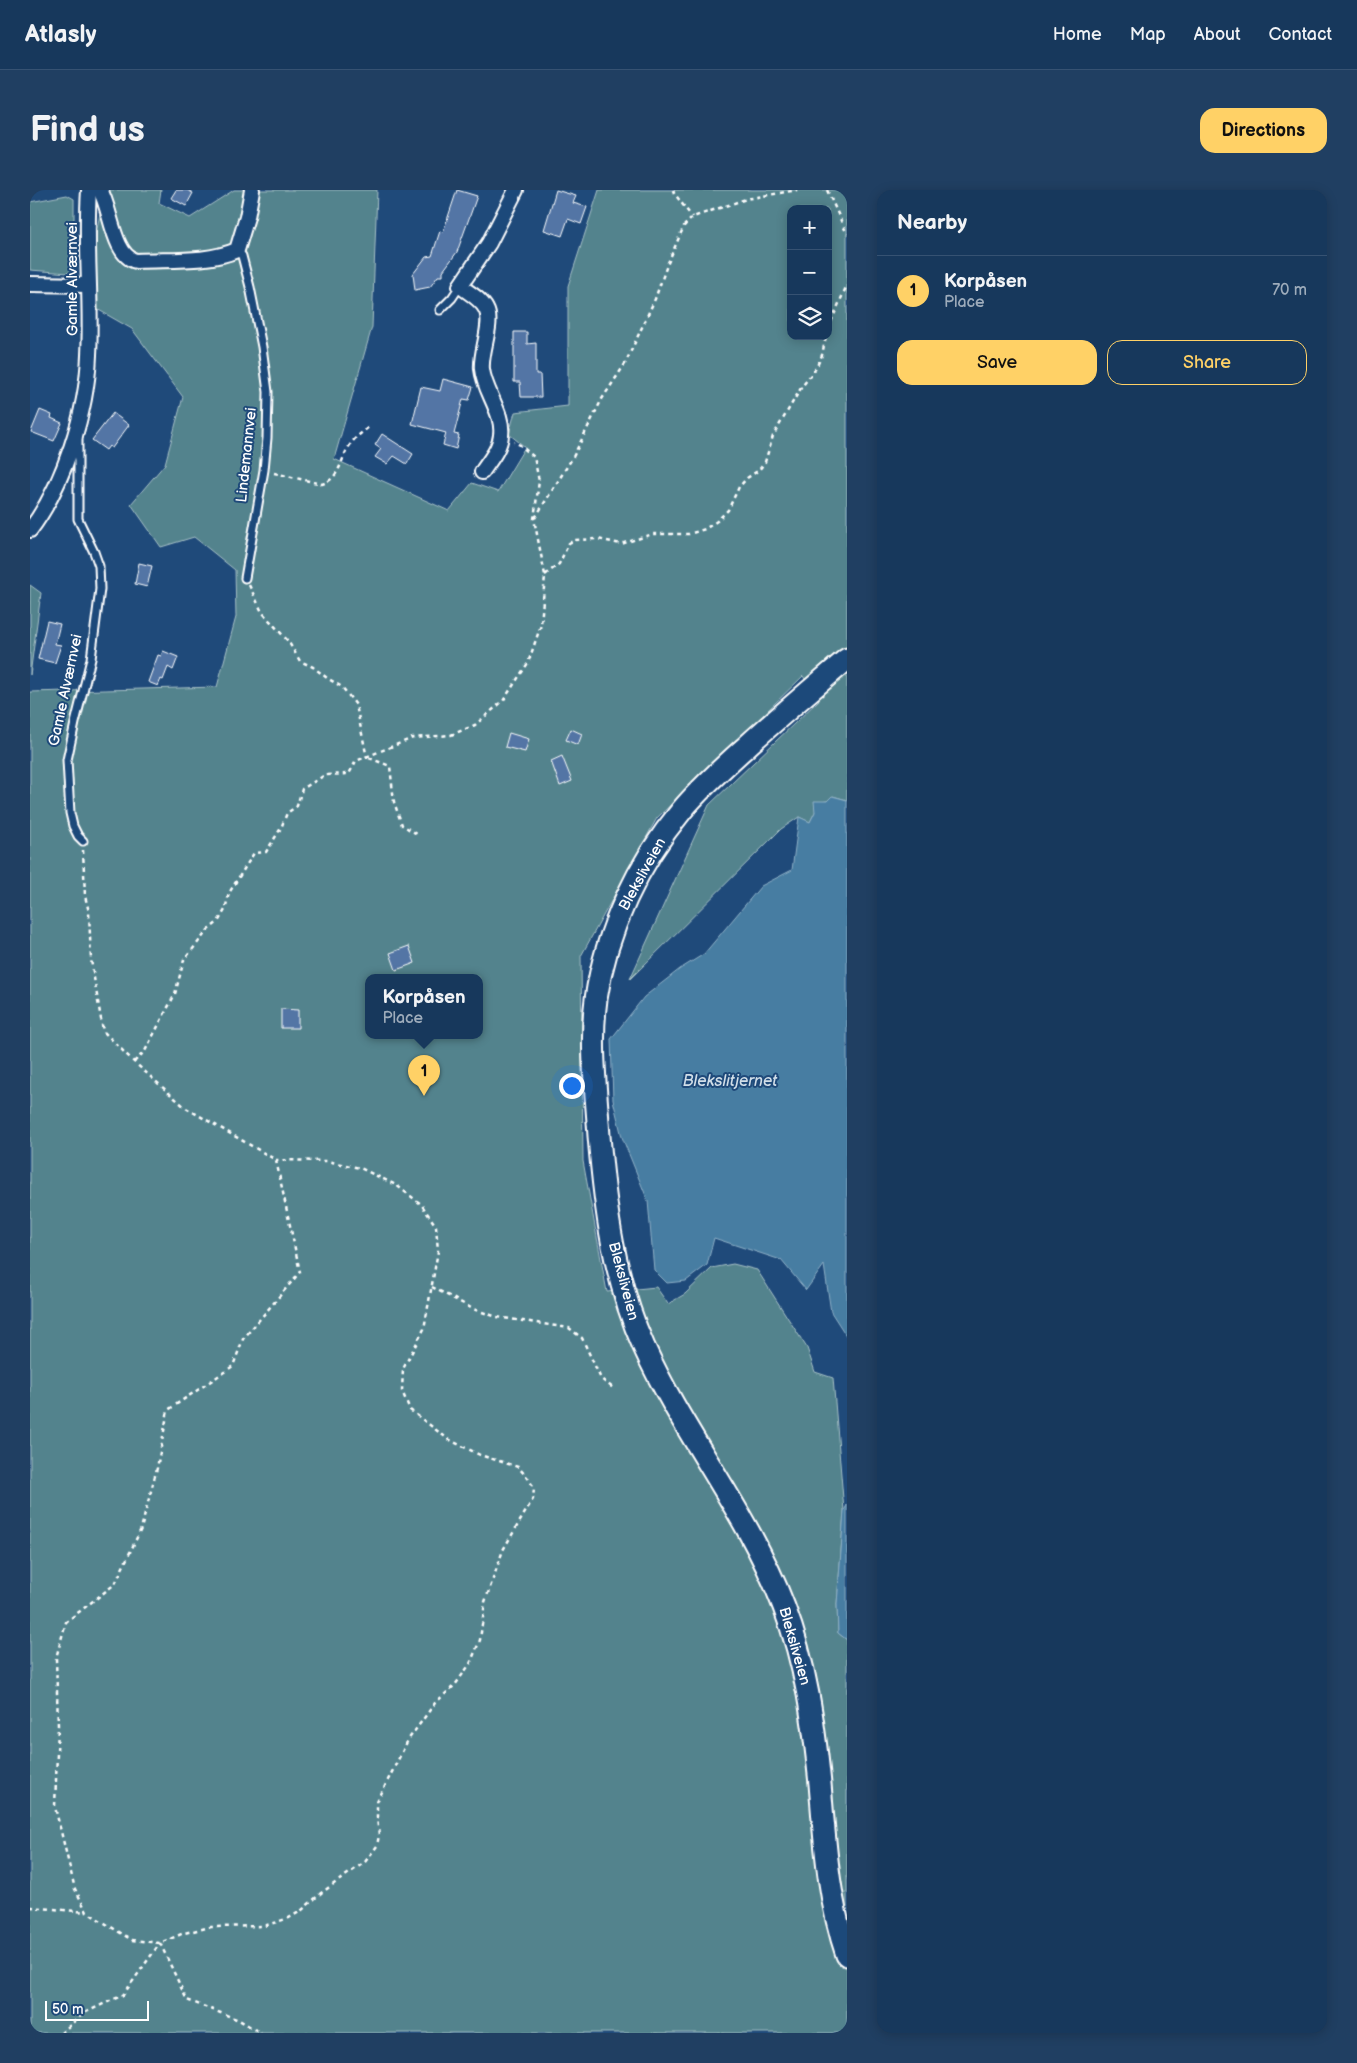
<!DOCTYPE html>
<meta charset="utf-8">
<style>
body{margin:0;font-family:"Balsamiq Sans",sans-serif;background:#203f62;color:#f1f3f6}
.controls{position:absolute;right:15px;top:15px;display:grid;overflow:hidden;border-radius:10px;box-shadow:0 2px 12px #0003}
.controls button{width:45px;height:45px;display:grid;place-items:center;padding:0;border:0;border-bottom:1px solid #365272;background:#17385c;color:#f1f3f6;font:25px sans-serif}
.scale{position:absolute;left:15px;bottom:12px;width:104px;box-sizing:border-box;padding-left:5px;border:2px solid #fff;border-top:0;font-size:14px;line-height:18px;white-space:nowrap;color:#fff;-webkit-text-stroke:4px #1f4a7a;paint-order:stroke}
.you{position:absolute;left:541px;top:895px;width:18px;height:18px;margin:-12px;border:4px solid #fff;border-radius:50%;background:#1a73e8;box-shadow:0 0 0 8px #1a73e833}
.badge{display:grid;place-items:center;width:32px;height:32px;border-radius:50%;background:#ffd166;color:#111;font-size:16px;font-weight:700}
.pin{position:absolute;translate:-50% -41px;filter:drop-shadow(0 1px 2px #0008)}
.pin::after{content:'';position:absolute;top:26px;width:18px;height:15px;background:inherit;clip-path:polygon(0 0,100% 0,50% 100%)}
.popup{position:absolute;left:335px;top:784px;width:118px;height:65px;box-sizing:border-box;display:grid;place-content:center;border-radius:10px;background:#17385c;filter:drop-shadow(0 1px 4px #0005);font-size:16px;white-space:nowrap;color:#9eacbb}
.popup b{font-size:19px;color:#f1f3f6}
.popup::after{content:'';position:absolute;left:50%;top:100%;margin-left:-10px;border:10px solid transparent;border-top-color:#17385c}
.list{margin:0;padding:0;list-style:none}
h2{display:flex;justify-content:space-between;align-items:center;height:65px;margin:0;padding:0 20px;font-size:21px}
h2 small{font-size:16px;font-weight:400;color:#9eacbb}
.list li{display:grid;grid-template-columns:32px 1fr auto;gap:15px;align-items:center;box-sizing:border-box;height:70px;padding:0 20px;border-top:1px solid #365272}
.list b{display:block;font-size:19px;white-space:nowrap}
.list p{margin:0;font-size:16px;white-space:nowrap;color:#9eacbb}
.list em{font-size:16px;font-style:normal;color:#9eacbb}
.actions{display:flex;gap:10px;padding:15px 20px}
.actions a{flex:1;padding:11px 0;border:1px solid #ffd166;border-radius:15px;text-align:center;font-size:18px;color:#ffd166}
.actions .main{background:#ffd166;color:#111}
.icon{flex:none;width:28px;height:28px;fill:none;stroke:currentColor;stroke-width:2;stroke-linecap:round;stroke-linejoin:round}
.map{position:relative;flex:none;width:817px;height:1843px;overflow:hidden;border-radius:15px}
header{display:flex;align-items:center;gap:30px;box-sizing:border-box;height:70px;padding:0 25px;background:#17385c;border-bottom:1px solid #365272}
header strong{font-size:24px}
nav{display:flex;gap:28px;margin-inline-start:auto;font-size:18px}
.intro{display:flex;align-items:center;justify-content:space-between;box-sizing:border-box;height:120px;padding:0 30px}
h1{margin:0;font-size:35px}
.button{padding:12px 22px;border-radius:15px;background:#ffd166;color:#111;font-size:18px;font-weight:700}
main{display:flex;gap:30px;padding:0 30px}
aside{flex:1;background:#17385c;border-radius:15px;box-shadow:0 2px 12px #0003}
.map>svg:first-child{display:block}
.green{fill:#52838d;stroke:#a8c1c6;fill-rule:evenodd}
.water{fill:#467da2;stroke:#90b1c7}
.building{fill:#5375a5;stroke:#fff}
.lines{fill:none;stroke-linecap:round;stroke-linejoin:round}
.lane-casing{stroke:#fff;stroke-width:11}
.street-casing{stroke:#fff;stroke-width:18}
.primary-casing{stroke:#fff;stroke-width:25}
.path{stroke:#fff;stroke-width:2.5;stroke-dasharray:4 4;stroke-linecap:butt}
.lane{stroke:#1f4a7a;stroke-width:7}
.street{stroke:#1f4a7a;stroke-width:14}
.primary{stroke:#1f4a7a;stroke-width:21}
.labels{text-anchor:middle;stroke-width:4;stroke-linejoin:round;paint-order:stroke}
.street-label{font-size:15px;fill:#fff;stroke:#1f4a7a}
.water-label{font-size:16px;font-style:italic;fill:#d1dee8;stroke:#1f4a7a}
</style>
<header>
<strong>Atlasly</strong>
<nav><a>Home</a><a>Map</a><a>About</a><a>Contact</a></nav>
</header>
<div class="intro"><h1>Find us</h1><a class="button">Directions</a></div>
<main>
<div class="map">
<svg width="817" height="1843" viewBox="0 0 817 1843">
<rect width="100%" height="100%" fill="#1f4a7a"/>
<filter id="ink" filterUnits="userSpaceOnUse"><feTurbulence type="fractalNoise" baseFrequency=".02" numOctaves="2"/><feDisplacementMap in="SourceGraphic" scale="10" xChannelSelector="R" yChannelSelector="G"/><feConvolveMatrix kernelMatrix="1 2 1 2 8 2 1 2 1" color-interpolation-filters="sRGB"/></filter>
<g filter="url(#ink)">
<g class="green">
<path d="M74,0H131L129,13L160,28L204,0H347L342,137L304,269L419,321L442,293L468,302L495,257L479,244L485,222L538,216V96L569,0H817V610L803,606L797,611L790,612L780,632L769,627L751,639L600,789L679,615L789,510L773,486L627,628L551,766L553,971L577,1102L626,1097L638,1114L655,1104L682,1078L703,1074L727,1080L777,1158L785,1182L803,1188L814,1321L807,1414L808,1443L817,1450V1843H0V502L187,497L206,427L205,380L164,347L131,357L101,314L135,274L153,207L102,139L67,119L65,51ZM761,19H798V146H761ZM339,787H449V845H339Z"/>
<polygon points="37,5 44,9 44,77 39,83 0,80 0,12"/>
<polygon points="0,395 11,403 0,485"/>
</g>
<g class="water">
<polygon points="802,606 817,610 817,1147 801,1122 794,1075 776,1100 751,1070 684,1048 677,1075 656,1091 637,1093 624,1080 618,1011 592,947 583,910 581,849 614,807 650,779 674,764 731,696 762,680 769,627 780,632 785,622 784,611 797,611"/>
<polygon points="817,1315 817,1450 808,1443 807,1414 814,1321"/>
</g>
<g class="building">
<polygon points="146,0 157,0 163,3 156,16 141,8"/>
<polygon points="427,0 447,6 427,62 413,81 413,86 408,86 400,97 385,100 383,84 396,67 402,66 410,41 413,42"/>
<polygon points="526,0 546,6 543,13 557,17 551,34 538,29 532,46 514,40"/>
<polygon points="484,142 497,142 497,154 506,153 506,184 510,184 511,207 491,207 490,192 484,192"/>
<polygon points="413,189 443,197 439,210 433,209 424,244 429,245 426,259 413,255 416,243 382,234 391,197 410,201"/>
<polygon points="10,220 22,225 21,228 32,233 24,251 1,242"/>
<polygon points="83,223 99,235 82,258 79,256 76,260 62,250"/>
<polygon points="352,244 383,264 377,274 364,266 357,274 345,267 351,259 345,255"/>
<polygon points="109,373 122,376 117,397 105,394"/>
<polygon points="17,431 30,434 25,454 31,455 25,473 8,469"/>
<polygon points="133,461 148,467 143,480 138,477 133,490 131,489 128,496 118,492 128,465 131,466"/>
<polygon points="541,539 552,544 548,555 536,550"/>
<polygon points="479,543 499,549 495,562 475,557"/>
<polygon points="532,566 542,591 530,596 521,571"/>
<polygon points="379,756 385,773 366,780 360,763"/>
<polygon points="251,819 268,820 268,838 251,838"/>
</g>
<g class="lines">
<g class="lane-casing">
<g id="lane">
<polyline points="207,60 212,66 220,97 232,157 238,202 237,248 234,280 215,388"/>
<polyline points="410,120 422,108 430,96"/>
<polyline points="48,248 48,329 64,362 69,376 70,399 61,469 45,533 37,570 40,623 43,636 48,646 53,651"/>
</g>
</g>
<g class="street-casing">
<g id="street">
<path d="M70,0C81,18 83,66 106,71C139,69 177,73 207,60L217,27L222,0"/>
<polyline points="0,94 58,95"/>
<path d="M452,282C459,271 470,259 471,245C474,223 454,201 452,179C450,162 464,133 456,119C451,109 438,102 430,96L459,53L486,0"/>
<path d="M0,340C34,295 57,221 59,165C62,110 55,55 59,0"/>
</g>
</g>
<g class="primary-casing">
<path id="primary" d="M817,469C784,497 751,525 719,554C696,575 672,596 652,620C608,673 576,740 566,809C560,854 566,900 569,946C575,1018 584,1090 614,1157C655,1247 719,1324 754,1417C776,1474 784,1534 790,1594C795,1652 798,1710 817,1765"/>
</g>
<g class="path">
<polyline points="643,0 644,3 662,27"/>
<polyline points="797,0 817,44"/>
<polyline points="798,139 817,95"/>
<path d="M244,283L292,294C311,288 310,269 320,255C325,247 333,242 340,236"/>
<polyline points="505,328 543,267 572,209 595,174 625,109 637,75 654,36 663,27 716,9 767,0"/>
<polyline points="515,385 529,374 539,353 545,350 568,349 591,354 623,344 659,344 675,339 687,331 698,320 709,297 717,288 729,280 735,272 743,246 771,198 786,178 792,165 796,146"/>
<polyline points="219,395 232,422 258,451 270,471 283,477 297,488 312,497 326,515 337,568"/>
<polyline points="339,568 360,576 364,612 372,635 387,644"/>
<polyline points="53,660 55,706 59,722 61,770 73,841 104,872 156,918 246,970 270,1082 213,1149 203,1176 138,1220 127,1278 111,1339 85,1394 36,1432 26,1468 28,1536 25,1617 45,1699 57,1722 102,1750 130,1753 154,1743 181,1737 234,1736 259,1728 271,1721 291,1703 335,1672 347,1656 349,1645 347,1628 347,1612 378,1550 405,1513 425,1495 440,1474 450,1450 455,1412 473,1360 503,1309 504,1298 498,1288 488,1277 450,1265 418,1249 380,1220 372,1201 373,1179 394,1139 408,1061 406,1036 391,1014 366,995 330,978 297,971 246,970"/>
<polyline points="104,872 115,861 145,804 154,770 178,740 188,732 195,720 199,703 224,663 236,662 251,638 257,623 267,616 272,599 295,585 319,584 326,571 383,548 421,545 445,535 473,511 498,473 511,435 515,385 504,329 509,291 504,267 490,255 484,252"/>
<polyline points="402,1097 443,1119 467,1127 539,1138 552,1148 571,1189 583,1198"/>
<polyline points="0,1717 57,1722"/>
<polyline points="130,1753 157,1810 209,1830 231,1843"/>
<polyline points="31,1843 54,1823 93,1805 130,1753"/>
</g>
<use href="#lane" class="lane"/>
<use href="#street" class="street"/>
<use href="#primary" class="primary"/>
</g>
</g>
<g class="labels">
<g class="street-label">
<text transform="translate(42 89) rotate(-90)" y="5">Gamle Alværnvei</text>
<text transform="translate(216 265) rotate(-84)" y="5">Lindemannvei</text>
<text transform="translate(35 500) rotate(-78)" y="5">Gamle Alværnvei</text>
<text transform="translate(612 684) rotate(-61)" y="5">Bleksliveien</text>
<text transform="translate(594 1091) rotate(75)" y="5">Bleksliveien</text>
<text transform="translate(765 1456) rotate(74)" y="5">Bleksliveien</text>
</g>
<g class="water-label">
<text x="700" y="896">Blekslitjernet</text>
</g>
</g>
</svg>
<div class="controls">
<button>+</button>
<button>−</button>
<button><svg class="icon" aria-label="layers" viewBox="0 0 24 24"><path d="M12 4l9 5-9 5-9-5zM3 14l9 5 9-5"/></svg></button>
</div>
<div class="scale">50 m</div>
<div class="you"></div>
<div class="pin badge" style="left:394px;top:906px">1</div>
<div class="popup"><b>Korpåsen</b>Place</div>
</div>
<aside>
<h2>Nearby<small></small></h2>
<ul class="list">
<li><span class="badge">1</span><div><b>Korpåsen</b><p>Place</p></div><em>70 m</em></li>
</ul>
<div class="actions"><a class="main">Save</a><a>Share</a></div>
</aside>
</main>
